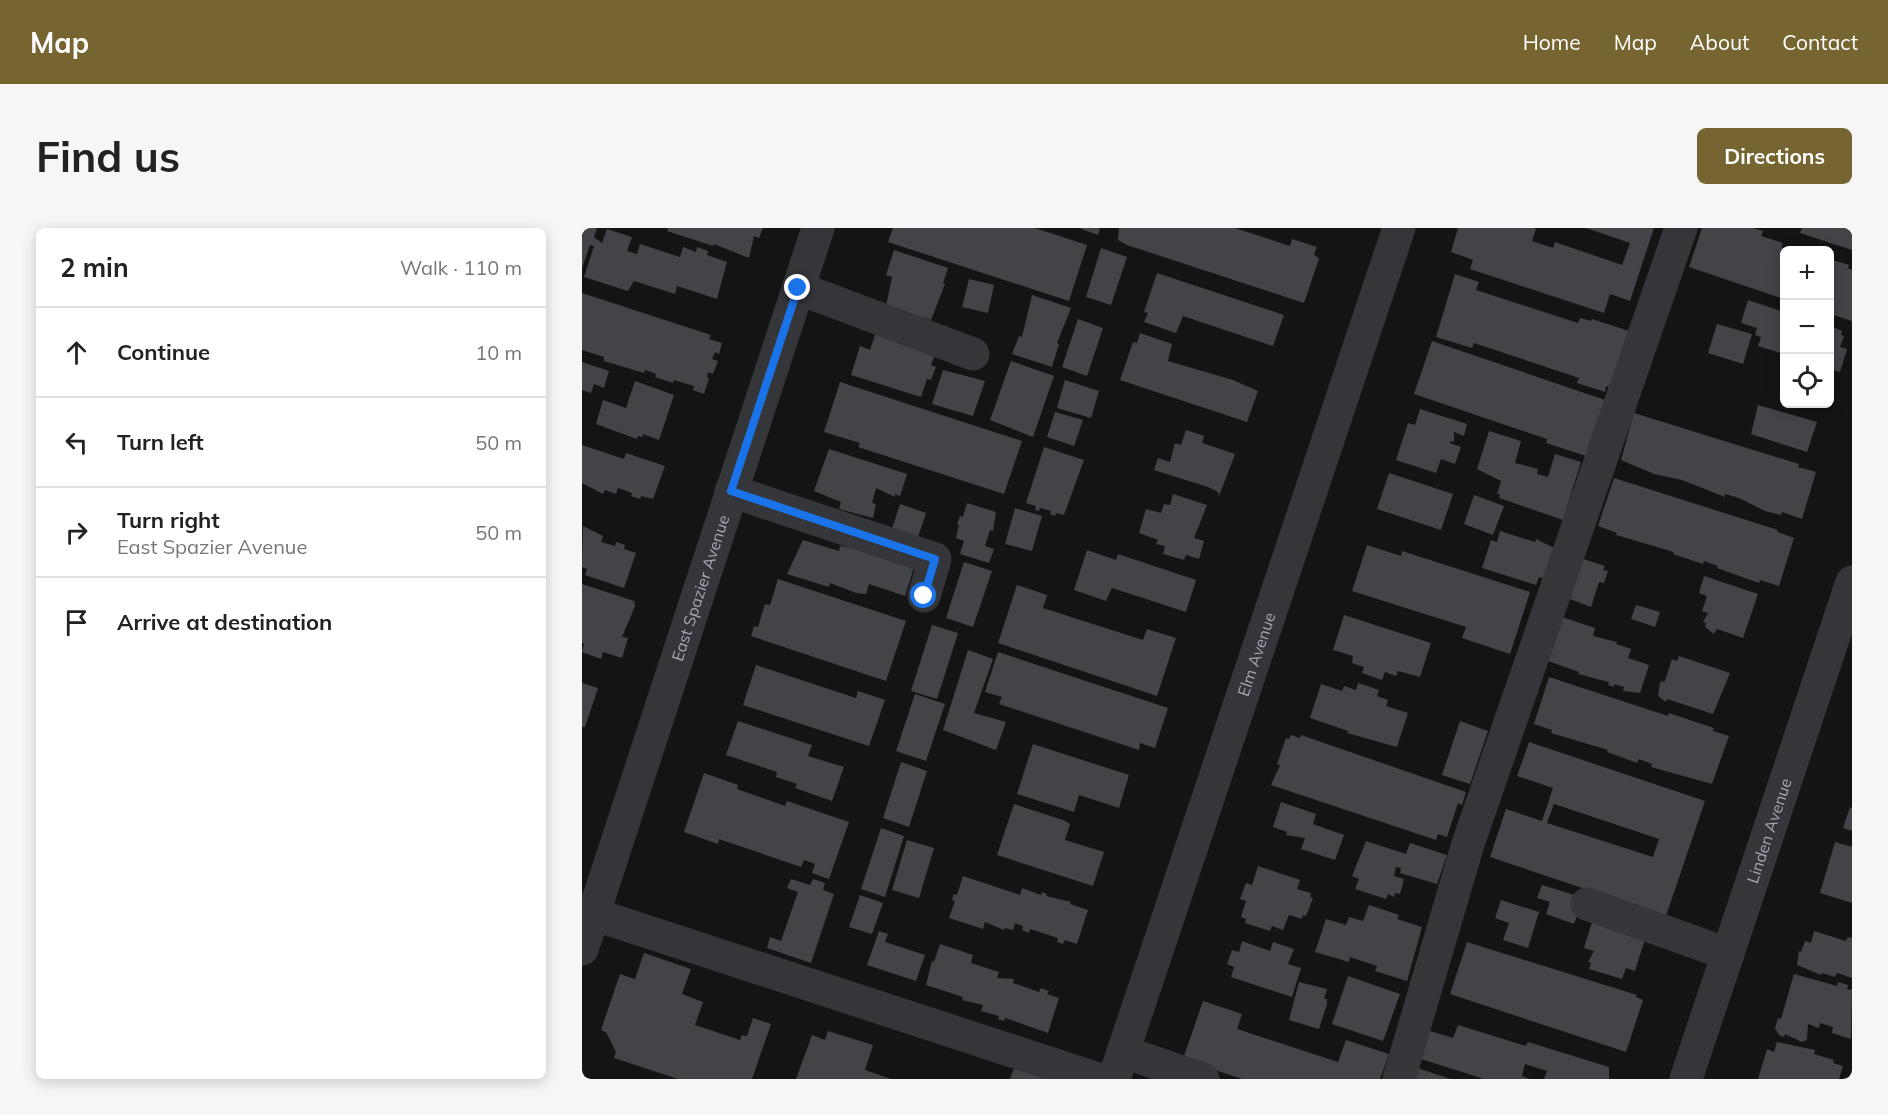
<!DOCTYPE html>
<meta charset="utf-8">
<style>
body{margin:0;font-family:Mulish,sans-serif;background:#f6f6f6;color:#222}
.controls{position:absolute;right:18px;top:18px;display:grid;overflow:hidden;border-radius:9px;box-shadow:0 3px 15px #0003}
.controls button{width:54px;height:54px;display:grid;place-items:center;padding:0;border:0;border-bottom:2px solid #e0e0e0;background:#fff;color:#222;font:30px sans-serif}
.stop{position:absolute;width:18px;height:18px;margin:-14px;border:4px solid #1a73e8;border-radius:50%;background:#fff}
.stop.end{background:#1a73e8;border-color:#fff;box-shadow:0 2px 6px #0008}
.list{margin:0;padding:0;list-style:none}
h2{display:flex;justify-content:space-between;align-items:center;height:78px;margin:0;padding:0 24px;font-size:26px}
h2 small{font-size:20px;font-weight:400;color:#767676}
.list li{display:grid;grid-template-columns:39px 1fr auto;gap:18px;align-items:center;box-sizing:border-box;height:90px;padding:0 24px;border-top:2px solid #e0e0e0}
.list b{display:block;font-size:22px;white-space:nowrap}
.list p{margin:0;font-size:20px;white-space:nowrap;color:#767676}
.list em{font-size:20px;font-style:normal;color:#767676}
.icon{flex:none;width:33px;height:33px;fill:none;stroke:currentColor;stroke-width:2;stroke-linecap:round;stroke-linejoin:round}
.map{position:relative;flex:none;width:1270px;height:851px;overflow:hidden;border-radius:9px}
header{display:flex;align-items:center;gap:36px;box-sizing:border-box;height:84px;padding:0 30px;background:#766431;color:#fff}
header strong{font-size:28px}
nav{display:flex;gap:33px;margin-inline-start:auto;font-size:21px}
.intro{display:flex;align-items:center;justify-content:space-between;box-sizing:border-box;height:144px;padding:0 36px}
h1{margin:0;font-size:42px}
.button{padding:15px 27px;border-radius:9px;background:#766431;color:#fff;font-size:21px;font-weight:700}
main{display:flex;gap:36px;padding:0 36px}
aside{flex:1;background:#fff;border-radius:9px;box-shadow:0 3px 15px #0003}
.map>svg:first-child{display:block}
.building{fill:#434448;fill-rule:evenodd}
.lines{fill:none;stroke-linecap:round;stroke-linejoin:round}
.minor{stroke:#35363a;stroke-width:33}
.route{stroke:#1a73e8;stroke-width:8}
.labels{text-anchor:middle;stroke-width:5;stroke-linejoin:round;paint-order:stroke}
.street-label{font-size:16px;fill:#a7aab4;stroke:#0f0f10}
</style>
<header>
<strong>Map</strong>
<nav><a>Home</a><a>Map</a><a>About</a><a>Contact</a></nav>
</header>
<div class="intro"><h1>Find us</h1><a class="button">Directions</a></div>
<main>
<aside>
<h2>2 min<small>Walk · 110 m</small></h2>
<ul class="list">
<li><svg class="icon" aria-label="ahead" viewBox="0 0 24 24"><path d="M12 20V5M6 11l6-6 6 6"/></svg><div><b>Continue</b></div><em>10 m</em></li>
<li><svg class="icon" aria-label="left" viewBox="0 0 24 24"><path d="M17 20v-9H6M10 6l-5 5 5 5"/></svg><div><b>Turn left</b></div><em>50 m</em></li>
<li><svg class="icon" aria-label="right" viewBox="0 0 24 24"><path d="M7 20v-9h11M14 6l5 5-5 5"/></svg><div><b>Turn right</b><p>East Spazier Avenue</p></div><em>50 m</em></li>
<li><svg class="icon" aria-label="arrive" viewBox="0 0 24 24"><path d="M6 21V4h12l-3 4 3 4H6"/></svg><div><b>Arrive at destination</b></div></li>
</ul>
</aside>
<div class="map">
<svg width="1270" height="851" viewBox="0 0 1270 851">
<rect width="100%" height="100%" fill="#141415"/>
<g class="building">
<polygon points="0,0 15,0 12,9 20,15 25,1 50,9 45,23 55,26 58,16 98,29 101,19 114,24 115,19 126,23 125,27 145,34 135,71 95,58 93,66 52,53 46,63 2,49 12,18 8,17 0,40"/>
<polygon points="86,0 181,0 177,10 172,8 167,30 132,16 131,18 85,3"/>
<polygon points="311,0 453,0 505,17 487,73 306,14"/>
<polygon points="497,0 518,0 516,7"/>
<polygon points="537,0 653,0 708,18 710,11 735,19 732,26 737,31 722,75 545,17 536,12"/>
<polygon points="876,0 951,0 954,1 950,13 971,20 973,14 1040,37 1048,15 1004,0 1072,0 1048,73 1028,66 1022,85 888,41 891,32 869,24"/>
<polygon points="1120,0 1171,0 1181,3 1179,8 1201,15 1199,19 1207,22 1202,22 1202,71 1107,39"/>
<polygon points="1220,0 1270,0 1270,22 1218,5"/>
<polygon points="519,20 545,29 529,77 504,69"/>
<polygon points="312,22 366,40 361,55 363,56 349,92 304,78 310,49 304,47"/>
<polygon points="1248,31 1267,37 1266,40 1270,42 1270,93 1248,86"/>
<polygon points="575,45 702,87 691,118 601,88 594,105 562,94 566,85 562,84"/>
<polygon points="873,46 897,54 894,62 996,95 998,90 1009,93 1010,91 1047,103 1029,160 1024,158 1023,164 995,155 997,150 892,115 890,120 854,109"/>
<polygon points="387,51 412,57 406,85 380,79"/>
<polygon points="0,65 129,107 127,111 140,115 137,126 133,124 130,131 136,133 131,146 126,144 125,149 127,150 122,166 111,162 112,158 92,152 91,155 73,149 74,146 63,142 62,145 22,133 22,129 0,122"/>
<polygon points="450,67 489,80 475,115 477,116 470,139 430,126 437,108 440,109"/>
<polygon points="1166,72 1202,84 1202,126 1176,118 1179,109 1173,107 1175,100 1159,95"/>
<polygon points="496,91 521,100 505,148 480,139"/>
<polygon points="1135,96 1170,106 1161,136 1126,125"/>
<polygon points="1248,98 1260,103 1259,107 1262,108 1258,119 1265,121 1258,144 1248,141"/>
<polygon points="295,101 353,126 349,137 354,139 349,152 345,151 339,169 269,147 278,118 288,122"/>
<polygon points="558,105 590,116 586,133 651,152 676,163 665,194 538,152 551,114 555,115"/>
<polygon points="850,113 1023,172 1004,228 964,215 965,211 832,166"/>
<polygon points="429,133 472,148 451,209 408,192"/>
<polygon points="0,134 27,143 22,160 12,156 9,165 0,162"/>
<polygon points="361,142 403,153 391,188 350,176"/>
<polygon points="483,152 517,163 509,190 475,180"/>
<polygon points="53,153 92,167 77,212 61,206 61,209 56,208 55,211 14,196 21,172 44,180"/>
<polygon points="258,154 440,213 422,266 276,219 278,215 242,204"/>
<polygon points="1176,177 1235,194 1225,224 1169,206"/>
<polygon points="838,181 885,196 882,208 872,204 872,214 868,213 868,215 879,219 873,236 859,231 854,245 814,232 826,195 833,197"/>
<polygon points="473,184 501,192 492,218 465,209"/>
<polygon points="1052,185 1217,236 1216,239 1234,244 1220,291 1200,284 1199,287 1183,283 1157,270 1143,266 1143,269 1100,252 1072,246 1039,232"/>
<polygon points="604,202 622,208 620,215 653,226 637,268 636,264 626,259 572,242 576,230 588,234 593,215 599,217"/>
<polygon points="907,203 939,213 933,235 956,241 955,246 966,249 973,226 999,234 981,292 917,270 918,266 915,266 919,253 895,241"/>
<polygon points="0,217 42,231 44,225 83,238 71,271 59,268 58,271 49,268 50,265 36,260 34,266 23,262 21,266 0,255"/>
<polygon points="462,219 502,232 482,287 474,285 473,288 468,286 469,283 458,280 457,283 453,282 454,278 444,275"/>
<polygon points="247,221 325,246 318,268 313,266 313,269 294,260 290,275 294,276 291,290 257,281 259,274 232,263"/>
<polygon points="807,245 871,266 859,302 795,281"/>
<polygon points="1032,250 1196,302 1195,304 1212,310 1197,358 1178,352 1177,355 1135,340 1136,338 1122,333 1121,336 1091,326 1092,324 1034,307 1035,305 1016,298"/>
<polygon points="591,266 625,277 612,310 622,313 617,331 604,327 602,332 581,326 583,318 574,316 576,312 557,305 564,281 579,285 582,276 588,277"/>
<polygon points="892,267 922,278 911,307 882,296"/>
<polygon points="385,275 414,284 411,303 408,302 403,318 412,321 407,335 378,326 382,313 374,310 377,297 375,296 378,288 381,289"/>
<polygon points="318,276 344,285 333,318 307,310"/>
<polygon points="433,280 460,288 450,323 423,316"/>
<polygon points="1,298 21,308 19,314 33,318 34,314 43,317 42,321 54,325 42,360 3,347 5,341 0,339"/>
<polygon points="918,303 953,314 954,311 974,321 964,351 957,349 954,357 900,340 909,312 915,314"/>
<polygon points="221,312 257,323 258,318 335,330 323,368 287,356 284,366 274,365 248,355 247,359 205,346"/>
<polygon points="785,317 819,328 820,323 948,364 928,426 880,410 884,399 770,363"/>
<polygon points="505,322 534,332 536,326 614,352 604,384 530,360 524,373 492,362"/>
<polygon points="998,330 1023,338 1021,342 1026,343 1022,355 1017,354 1009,379 985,370"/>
<polygon points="382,334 410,343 391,399 364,390"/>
<polygon points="1122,348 1176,366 1161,410 1135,401 1132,406 1123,399 1124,395 1121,394 1126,385 1120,383 1125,368 1117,365"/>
<polygon points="196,351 324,393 304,453 169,408 172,398 176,399 183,376 188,377"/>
<polygon points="0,356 52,373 53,378 40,409 46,410 40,430 21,424 19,431 0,424 2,416 0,415"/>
<polygon points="435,357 465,367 461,380 561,412 565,401 594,410 575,468 416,415"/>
<polygon points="1054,377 1078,384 1073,399 1049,391"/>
<polygon points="762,387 849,415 838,449 816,443 814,448 803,444 800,452 780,445 782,439 770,435 771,428 751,422"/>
<polygon points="980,389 1013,400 1011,408 1035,414 1034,416 1049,421 1046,430 1067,437 1058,465 1041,463 1042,459 1032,456 1032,459 1026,457 1027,454 996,446 997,444 966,433"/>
<polygon points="350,397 376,405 355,471 329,463"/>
<polygon points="386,422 411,431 392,485 424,494 414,522 361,502"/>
<polygon points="416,424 586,480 573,520 558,515 557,522 417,476 420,469 403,464"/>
<polygon points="1097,428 1148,445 1131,486 1085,471 1084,474 1076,468 1078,454 1083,453 1090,431 1095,433"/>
<polygon points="174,437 274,470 276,463 303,472 287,518 161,477"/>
<polygon points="967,449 1086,488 1087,485 1132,500 1131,503 1147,508 1130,556 1069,539 1070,536 1057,531 1055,535 1025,524 1026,522 969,505 970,502 952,496"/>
<polygon points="0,455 16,460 3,499 0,499"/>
<polygon points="776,455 797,462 795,468 806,472 804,478 826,485 815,519 765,505 766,503 728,490 739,456 760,463 762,458 774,462"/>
<polygon points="333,466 363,476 344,533 314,523"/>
<polygon points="156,493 230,517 226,528 262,539 250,573 213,560 215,556 194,549 195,544 144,527"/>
<polygon points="878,493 906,503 888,556 860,547"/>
<polygon points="709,507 718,510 719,507 884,564 880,577 876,575 865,609 856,606 854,612 689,557 698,537 695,536 704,510 707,511"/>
<path d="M947,514L1123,573L1084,688L908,629L924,581L960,593L971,560L935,548ZM972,576L1077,611L1071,629L965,595Z"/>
<polygon points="451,516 547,547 537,580 497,567 492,584 435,566"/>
<polygon points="319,534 345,543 327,599 301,590"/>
<polygon points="122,545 156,557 155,561 203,578 205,573 267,594 247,651 230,645 233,636 222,632 219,639 137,611 136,616 102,604"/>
<polygon points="699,574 734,586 731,596 762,607 753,632 719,621 723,610 704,607 705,604 691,599"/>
<polygon points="432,576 481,592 488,596 483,612 522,624 511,658 415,627"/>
<polygon points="1268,579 1270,580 1270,603 1261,600"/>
<polygon points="299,600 322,608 303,669 279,661"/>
<polygon points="325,612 352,620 337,670 310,662"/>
<polygon points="784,613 824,626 828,615 865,627 855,656 818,645 819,640 814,639 812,648 822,651 818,666 813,665 812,669 806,666 804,671 773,661 777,651 770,648"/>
<polygon points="1253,614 1270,619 1270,675 1238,665"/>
<polygon points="676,638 718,652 715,661 729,665 728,669 731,670 724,688 721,687 720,691 707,687 701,702 690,698 688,703 663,695 664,691 659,689 664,673 658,671 664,655 670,657"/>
<polygon points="381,648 438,667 440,660 459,667 460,664 465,666 464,668 489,674 488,676 506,682 495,716 483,712 481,716 475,714 476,710 448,701 447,705 440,702 441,698 433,695 431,702 423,700 422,702 403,694 401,701 367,690 373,673 370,672 372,666 375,667"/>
<polygon points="209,651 228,657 231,651 243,655 241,662 252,666 229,735 185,720 188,709 199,713 216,664 205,660"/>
<polygon points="960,657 1002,670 992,696 964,686 968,674 955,670"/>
<polygon points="278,667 301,675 290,706 267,699"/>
<polygon points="919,672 957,684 946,720 921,712 927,695 913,690"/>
<polygon points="787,677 817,687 815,691 840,699 825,753 793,743 795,738 768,729 767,734 733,724 744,691 764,697 767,689 781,693"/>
<polygon points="1010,694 1066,701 1053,743 1044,740 1040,751 1007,741 1009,735 1006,734 1012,723 1002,720"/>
<polygon points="297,703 306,706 303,714 343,727 334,753 285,737"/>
<polygon points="1232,703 1264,713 1266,709 1270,710 1270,750 1255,745 1253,749 1240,745 1239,747 1215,737 1217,723 1219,724 1223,713 1229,715"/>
<polygon points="660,713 688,723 691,714 712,721 706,736 719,740 710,769 649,749 652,739 645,736 650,722 657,724"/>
<polygon points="885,714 1055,767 1054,769 1061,772 1044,824 868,766"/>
<polygon points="358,716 391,727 389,735 417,744 415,750 432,751 431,755 457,764 459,760 467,763 465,766 477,770 466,805 423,790 422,793 416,791 417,788 399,783 401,777 380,772 381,769 344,757 350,733 352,734"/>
<polygon points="62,725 109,741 100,766 121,774 113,797 158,812 160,807 165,808 171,790 189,796 170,851 96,851 32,830 34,824 24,804 19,802 38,746 53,751"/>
<polygon points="1212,746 1255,758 1256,754 1266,757 1265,761 1270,762 1269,811 1250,805 1251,799 1238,795 1237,800 1226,796 1225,812 1220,814 1203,806 1202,809 1197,807 1193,800 1196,790 1199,791"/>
<polygon points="766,748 818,766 801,813 750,796"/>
<polygon points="717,754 745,761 742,771 745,771 745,776 737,801 707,792"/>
<polygon points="621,773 660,786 655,801 756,834 764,812 807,826 798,851 660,851 601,831"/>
<polygon points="876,797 944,818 946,814 1027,839 1027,851 962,851 965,843 943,836 940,848 948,851 902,851 836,830 845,802 871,810"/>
<polygon points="246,803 291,817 283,842 309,851 214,851 230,807 243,812"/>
<polygon points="1195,814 1233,822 1232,826 1252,832 1251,835 1261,838 1257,851 1176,851 1185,821 1192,824"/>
<polygon points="434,834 483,851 428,851"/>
<polygon points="832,839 869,851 828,851"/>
</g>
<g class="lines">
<g class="minor">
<polyline points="216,60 391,126"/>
<polyline points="149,263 353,331 342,368"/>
<polyline points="1005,676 1146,726"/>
<polyline points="11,686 516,851"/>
<path id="s1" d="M0,721L236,0"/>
<polyline points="542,824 621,851"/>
<path id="s2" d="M532,851L817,0"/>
<polyline points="817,851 886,616 1099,0"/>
<path id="s3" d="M1104,851L1270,354"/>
</g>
</g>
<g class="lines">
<polyline class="route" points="216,60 149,263 353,331 342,368"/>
</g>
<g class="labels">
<g class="street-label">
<text dy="6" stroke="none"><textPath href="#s1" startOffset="380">East Spazier Avenue</textPath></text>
<text dy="6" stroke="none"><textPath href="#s2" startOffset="448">Elm Avenue</textPath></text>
<text dy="6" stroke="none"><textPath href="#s3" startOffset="262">Linden Avenue</textPath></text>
</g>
</g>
</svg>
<div class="controls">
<button>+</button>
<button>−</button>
<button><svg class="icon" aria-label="locate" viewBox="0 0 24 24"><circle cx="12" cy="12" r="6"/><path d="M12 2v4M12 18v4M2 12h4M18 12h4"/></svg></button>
</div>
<div class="stop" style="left:342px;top:368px"></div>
<div class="stop end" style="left:216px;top:60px"></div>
</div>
</main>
